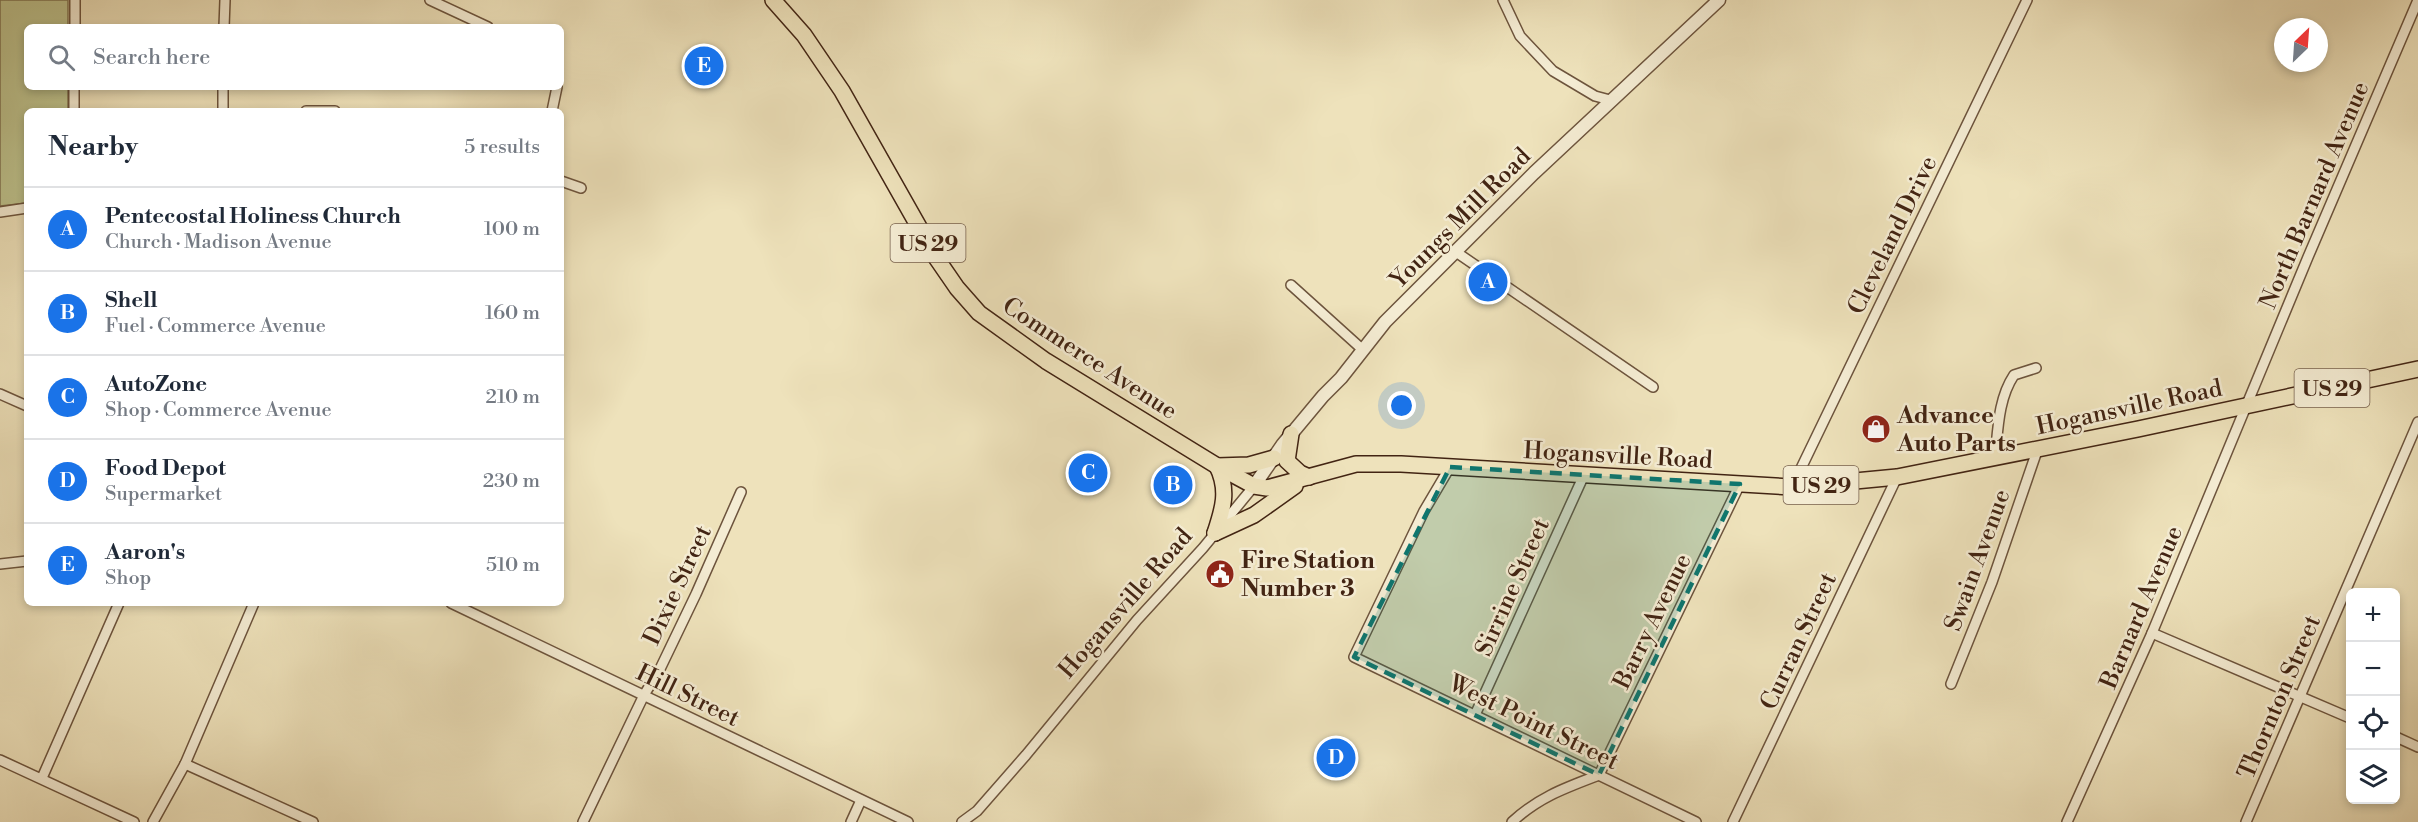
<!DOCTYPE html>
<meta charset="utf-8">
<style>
body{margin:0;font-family:"Libre Bodoni",serif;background:#f2f2f3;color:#1f2937}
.controls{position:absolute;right:18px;bottom:18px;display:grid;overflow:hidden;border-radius:9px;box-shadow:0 3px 9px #0003}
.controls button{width:54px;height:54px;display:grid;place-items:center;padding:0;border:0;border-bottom:2px solid #e0e1e3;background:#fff;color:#1f2937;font:30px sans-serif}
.compass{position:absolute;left:2274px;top:18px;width:54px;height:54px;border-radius:50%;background:#fff;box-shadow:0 3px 9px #0003;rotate:25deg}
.you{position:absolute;left:1402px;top:406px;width:21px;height:21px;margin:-15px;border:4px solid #fff;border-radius:50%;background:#1a73e8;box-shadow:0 0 0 9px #1a73e833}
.badge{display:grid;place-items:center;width:39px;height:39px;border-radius:50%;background:#1a73e8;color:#fff;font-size:20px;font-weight:700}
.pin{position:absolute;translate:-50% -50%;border:3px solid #fff;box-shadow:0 2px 6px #0006}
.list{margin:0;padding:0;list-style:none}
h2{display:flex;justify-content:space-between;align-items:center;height:78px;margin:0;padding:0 24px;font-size:26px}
h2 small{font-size:20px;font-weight:400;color:#747a83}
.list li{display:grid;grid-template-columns:39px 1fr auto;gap:18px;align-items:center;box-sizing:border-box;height:84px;padding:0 24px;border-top:2px solid #e0e1e3}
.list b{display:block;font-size:22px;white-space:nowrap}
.list p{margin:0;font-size:20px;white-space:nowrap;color:#747a83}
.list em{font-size:20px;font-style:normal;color:#747a83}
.icon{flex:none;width:33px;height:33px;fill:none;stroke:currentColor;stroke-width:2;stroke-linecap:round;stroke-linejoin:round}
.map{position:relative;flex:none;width:2418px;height:822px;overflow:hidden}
.search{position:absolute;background:#fff;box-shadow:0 3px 9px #0003;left:24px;top:24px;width:540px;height:66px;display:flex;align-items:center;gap:15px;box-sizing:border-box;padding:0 21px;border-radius:9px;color:#747a83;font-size:22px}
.panel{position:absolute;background:#fff;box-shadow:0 3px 9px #0003;left:24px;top:108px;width:540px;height:498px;border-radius:9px}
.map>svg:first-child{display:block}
.green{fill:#bdc28d;stroke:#807350;stroke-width:1.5}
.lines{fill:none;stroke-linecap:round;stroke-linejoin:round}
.minor-casing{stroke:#6d543d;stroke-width:12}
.tertiary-casing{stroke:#6d543d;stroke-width:15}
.primary-casing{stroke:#422413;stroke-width:18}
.minor{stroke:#f4ecd3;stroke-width:9}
.tertiary{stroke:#f4ecd3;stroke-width:12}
.primary{stroke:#eee2bb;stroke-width:15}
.marked{fill:#0f766e;fill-opacity:0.2;stroke:#0f766e;stroke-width:4.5;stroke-dasharray:12 8;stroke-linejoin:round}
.labels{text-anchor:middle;stroke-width:5;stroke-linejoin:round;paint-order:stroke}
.shield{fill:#f4ecd3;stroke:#77604d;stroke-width:1.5}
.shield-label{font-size:22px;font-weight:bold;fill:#422413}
.street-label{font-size:24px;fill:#422413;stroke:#f4ecd3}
.poi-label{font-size:24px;font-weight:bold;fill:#422413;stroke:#f4ecd3;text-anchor:start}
</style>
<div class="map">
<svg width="2418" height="822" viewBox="0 0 2418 822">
<rect width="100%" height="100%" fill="#eee2bb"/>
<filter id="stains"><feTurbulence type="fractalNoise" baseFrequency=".00333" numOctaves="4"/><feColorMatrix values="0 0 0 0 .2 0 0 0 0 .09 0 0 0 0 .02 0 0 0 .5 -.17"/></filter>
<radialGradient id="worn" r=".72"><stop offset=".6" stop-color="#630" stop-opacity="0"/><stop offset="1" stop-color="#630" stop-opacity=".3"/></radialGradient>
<polygon class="green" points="0,0 68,0 68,27 27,27 27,87 68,87 68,111 27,111 27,203 0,206"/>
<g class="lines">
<g class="minor-casing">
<g id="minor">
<polyline points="430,0 488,27"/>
<polyline points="1503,0 1520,36 1553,71 1595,96 1610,100"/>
<polyline points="75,27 75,0"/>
<polyline points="224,27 225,0"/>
<polyline points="74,111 74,87"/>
<polyline points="223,111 223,87"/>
<polyline points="306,111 335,111"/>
<polyline points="552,111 557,87"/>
<polyline points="561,181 581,188"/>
<polyline points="0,212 27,208"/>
<polyline points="1456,252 1653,387"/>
<polyline points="1291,285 1363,350"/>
<polyline points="0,394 27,406"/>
<path d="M1995,458C1998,430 1998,399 2014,375L2036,368"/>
<polyline points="1450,467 1424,511 1354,657 1696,822"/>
<polyline points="1792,487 2027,0"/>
<polyline points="0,564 27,561"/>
<polyline points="451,603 908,822"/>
<polyline points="2152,633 2350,718"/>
<polyline points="1951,684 1992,582 2038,448"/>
<polyline points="1475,715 1584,475"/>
<polyline points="2396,737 2418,747"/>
<polyline points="0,760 134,822"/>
<polyline points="185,764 313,822"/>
<polyline points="42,778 119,603"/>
<polyline points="153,822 185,764 254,603"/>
<polyline points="583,822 644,695 660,669 696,594 741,492"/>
<polyline points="851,822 861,800"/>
<polyline points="962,822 977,811 1026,755 1137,620 1203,548 1254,486"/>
<path d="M1512,822C1539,797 1565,788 1599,775L1740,484"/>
<polyline points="1733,822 1897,477"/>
<polyline points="2067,822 2152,633 2308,257 2418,0"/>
<polyline points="2246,822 2418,422"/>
</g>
</g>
<g class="tertiary-casing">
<polyline id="tertiary" points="1254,486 1283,444 1323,396 1341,378 1385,322 1534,173 1719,0"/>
</g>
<g class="primary-casing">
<g id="primary">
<polyline points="773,0 804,35 842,91 937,259 957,288 979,313 1046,361 1217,466 1254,486 1267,488 1356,464 1401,464 1792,487 1897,477 2138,429 2418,369"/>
<polyline points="1291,434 1287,461 1300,473 1309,477"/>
<polyline points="1217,466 1249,465 1274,458"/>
<polyline points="1215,533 1254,515 1295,486"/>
<path d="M1215,533C1223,509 1229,490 1217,466"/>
</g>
</g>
<use href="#minor" class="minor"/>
<use href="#tertiary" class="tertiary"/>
<use href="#primary" class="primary"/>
</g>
<path class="marked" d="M1450,467L1740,484L1599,775L1354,657Z"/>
<defs>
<g id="shop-disc" transform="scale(1.5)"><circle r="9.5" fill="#8f2418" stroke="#f4ecd3"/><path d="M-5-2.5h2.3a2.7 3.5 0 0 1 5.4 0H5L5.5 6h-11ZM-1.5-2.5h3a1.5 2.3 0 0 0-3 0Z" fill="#fff"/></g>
<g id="civic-disc" transform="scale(1.5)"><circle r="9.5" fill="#8f2418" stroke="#f4ecd3"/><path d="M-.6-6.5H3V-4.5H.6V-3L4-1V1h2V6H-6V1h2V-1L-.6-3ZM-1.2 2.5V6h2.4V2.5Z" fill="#fff"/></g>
</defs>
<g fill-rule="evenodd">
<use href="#shop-disc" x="1876" y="429"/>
<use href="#civic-disc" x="1220" y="574"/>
</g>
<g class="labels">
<g class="shield">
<rect x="890.5" y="224" width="75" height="38" rx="4.5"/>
<rect x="2294.5" y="369" width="75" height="38" rx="4.5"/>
<rect x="1783.5" y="466" width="75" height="38" rx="4.5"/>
</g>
<g class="shield-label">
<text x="928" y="251">US 29</text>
<text x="2332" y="396">US 29</text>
<text x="1821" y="493">US 29</text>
</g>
<g class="street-label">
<text transform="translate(2314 195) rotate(-67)" y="8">North Barnard Avenue</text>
<text transform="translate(1460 218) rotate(-45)" y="8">Youngs Mill Road</text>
<text transform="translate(1892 235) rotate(-64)" y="8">Cleveland Drive</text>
<text transform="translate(1090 358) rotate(33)" y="8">Commerce Avenue</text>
<text transform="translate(2129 407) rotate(-12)" y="8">Hogansville Road</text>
<text transform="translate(1618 455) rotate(3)" y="8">Hogansville Road</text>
<text transform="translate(1977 560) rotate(-70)" y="8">Swain Avenue</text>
<text transform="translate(677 585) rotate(-65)" y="8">Dixie Street</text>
<text transform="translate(1512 587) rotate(-66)" y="8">Sirrine Street</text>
<text transform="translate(1125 603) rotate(-49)" y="8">Hogansville Road</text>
<text transform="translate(2141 607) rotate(-67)" y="8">Barnard Avenue</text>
<text transform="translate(1652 621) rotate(-64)" y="8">Barry Avenue</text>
<text transform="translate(1798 641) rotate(-65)" y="8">Curran Street</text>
<text transform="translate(688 695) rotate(26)" y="8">Hill Street</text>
<text transform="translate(2279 697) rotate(-67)" y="8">Thornton Street</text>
<text transform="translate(1534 722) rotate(26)" y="8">West Point Street</text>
</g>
<g class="poi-label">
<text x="1897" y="423">Advance<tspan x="1897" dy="28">Auto Parts</tspan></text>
<text x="1241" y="568">Fire Station<tspan x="1241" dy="28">Number 3</tspan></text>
</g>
</g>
<rect width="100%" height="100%" filter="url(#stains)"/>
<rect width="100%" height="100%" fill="url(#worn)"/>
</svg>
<div class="controls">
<button>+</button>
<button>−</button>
<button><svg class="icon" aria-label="locate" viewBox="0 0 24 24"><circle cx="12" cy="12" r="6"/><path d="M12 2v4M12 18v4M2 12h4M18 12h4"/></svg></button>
<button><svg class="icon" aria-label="layers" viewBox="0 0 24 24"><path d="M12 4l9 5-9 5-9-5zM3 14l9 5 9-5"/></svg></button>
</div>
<svg class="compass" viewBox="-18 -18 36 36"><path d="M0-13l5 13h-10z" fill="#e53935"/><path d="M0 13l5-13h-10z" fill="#747a83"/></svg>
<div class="you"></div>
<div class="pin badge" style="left:1488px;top:282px">A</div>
<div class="pin badge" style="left:1173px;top:485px">B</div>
<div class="pin badge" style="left:1088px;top:473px">C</div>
<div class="pin badge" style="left:1336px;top:758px">D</div>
<div class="pin badge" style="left:704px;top:66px">E</div>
<div class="search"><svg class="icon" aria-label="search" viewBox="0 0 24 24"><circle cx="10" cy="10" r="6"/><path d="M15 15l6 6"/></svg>Search here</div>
<section class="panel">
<h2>Nearby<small>5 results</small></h2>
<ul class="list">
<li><span class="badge">A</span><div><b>Pentecostal Holiness Church</b><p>Church · Madison Avenue</p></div><em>100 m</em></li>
<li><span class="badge">B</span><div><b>Shell</b><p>Fuel · Commerce Avenue</p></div><em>160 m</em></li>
<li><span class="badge">C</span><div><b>AutoZone</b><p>Shop · Commerce Avenue</p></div><em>210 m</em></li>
<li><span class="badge">D</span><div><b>Food Depot</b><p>Supermarket</p></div><em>230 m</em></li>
<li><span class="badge">E</span><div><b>Aaron's</b><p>Shop</p></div><em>510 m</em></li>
</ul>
</section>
</div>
